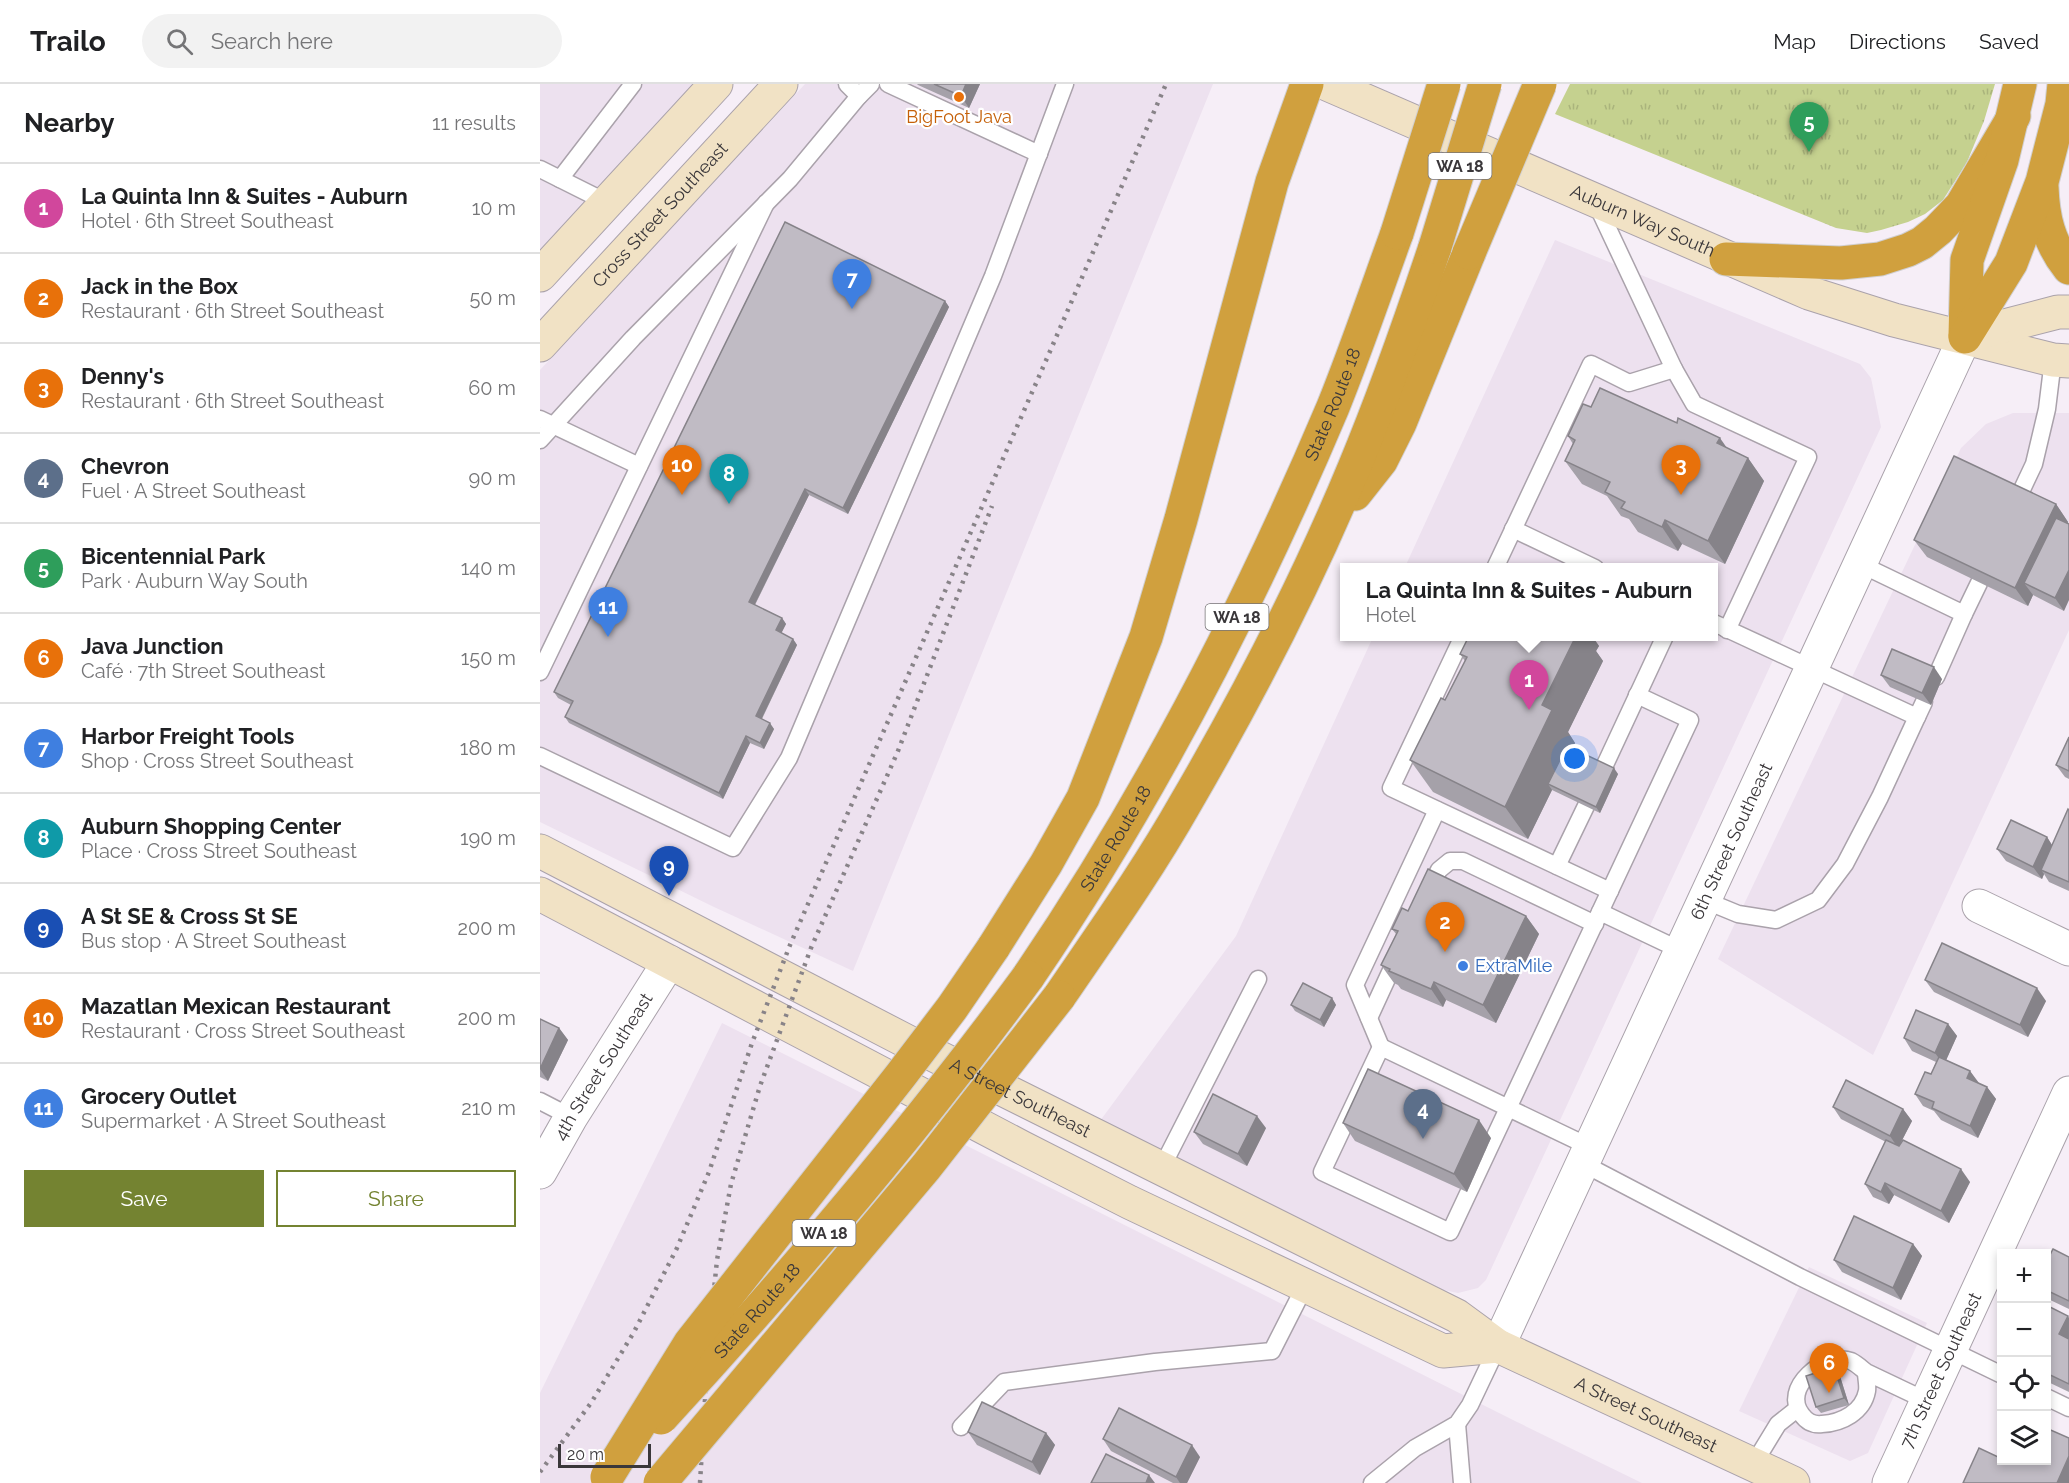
<!DOCTYPE html>
<meta charset="utf-8">
<style>
body{margin:0;font-family:Raleway,sans-serif;background:#f2f2f2;color:#202124}
.controls{position:absolute;right:18px;bottom:18px;display:grid;overflow:hidden;border-radius:0px;box-shadow:0 3px 9px #0003}
.controls button{width:54px;height:54px;display:grid;place-items:center;padding:0;border:0;border-bottom:2px solid #e0e0e0;background:#fff;color:#202124;font:30px sans-serif}
.scale{position:absolute;left:18px;bottom:15px;width:93px;box-sizing:border-box;padding-left:6px;border:3px solid #3a373a;border-top:0;font-size:16px;line-height:21px;white-space:nowrap;color:#3a373a;-webkit-text-stroke:4px #fff;paint-order:stroke}
.you{position:absolute;left:1035px;top:675px;width:21px;height:21px;margin:-15px;border:4px solid #fff;border-radius:50%;background:#1a73e8;box-shadow:0 0 0 9px #1a73e833}
.badge{display:grid;place-items:center;width:39px;height:39px;border-radius:50%;background:#748331;color:#fff;font-size:20px;font-weight:700}
.pin{position:absolute;translate:-50% -50px;filter:drop-shadow(0 2px 3px #0008)}
.pin::after{content:'';position:absolute;top:32px;width:21px;height:18px;background:inherit;clip-path:polygon(0 0,100% 0,50% 100%)}
.popup{position:absolute;left:800px;top:479px;width:378px;height:78px;box-sizing:border-box;display:grid;place-content:center;border-radius:0px;background:#fff;filter:drop-shadow(0 2px 4px #0005);font-size:20px;white-space:nowrap;color:#757577}
.popup b{font-size:22px;color:#202124}
.popup::after{content:'';position:absolute;left:50%;top:100%;margin-left:-12px;border:12px solid transparent;border-top-color:#fff}
.list{margin:0;padding:0;list-style:none}
h2{display:flex;justify-content:space-between;align-items:center;height:78px;margin:0;padding:0 24px;font-size:26px}
h2 small{font-size:20px;font-weight:400;color:#757577}
.list li{display:grid;grid-template-columns:39px 1fr auto;gap:18px;align-items:center;box-sizing:border-box;height:90px;padding:0 24px;border-top:2px solid #e0e0e0}
.list b{display:block;font-size:22px;white-space:nowrap}
.list p{margin:0;font-size:20px;white-space:nowrap;color:#757577}
.list em{font-size:20px;font-style:normal;color:#757577}
.actions{display:flex;gap:12px;padding:18px 24px}
.actions a{flex:1;padding:14px 0;border:2px solid #748331;border-radius:0px;text-align:center;font-size:21px;color:#748331}
.actions .main{background:#748331;color:#fff}
.icon{flex:none;width:33px;height:33px;fill:none;stroke:currentColor;stroke-width:2;stroke-linecap:round;stroke-linejoin:round}
.map{position:relative;flex:none;width:1529px;height:1399px;overflow:hidden}
header{display:flex;align-items:center;gap:36px;box-sizing:border-box;height:84px;padding:0 30px;background:#fff;border-bottom:2px solid #e0e0e0}
header strong{font-size:28px}
nav{display:flex;gap:33px;margin-inline-start:auto;font-size:21px}
.search{width:420px;height:54px;background:#f2f2f2;display:flex;align-items:center;gap:15px;box-sizing:border-box;padding:0 21px;border-radius:33px;color:#757577;font-size:22px}
main{display:flex}
aside{flex:1;background:#fff}
.map>svg:first-child{display:block}
.built{fill:#ede1ef}
.park{fill:url(#park-tufts)}
.lines{fill:none;stroke-linecap:round;stroke-linejoin:round}
.service-casing{stroke:#aaa2ab;stroke-width:19}
.minor-casing{stroke:#aaa2ab;stroke-width:35}
.tertiary-casing{stroke:#aaa2ab;stroke-width:35}
.secondary-casing{stroke:#aaa2ab;stroke-width:35}
.motorway-casing{stroke:#d0cfd0;stroke-width:35}
.service{stroke:#fff;stroke-width:16}
.minor{stroke:#fff;stroke-width:33}
.tertiary{stroke:#fff;stroke-width:33}
.secondary{stroke:#f1e2c5;stroke-width:33}
.motorway{stroke:#d0a03e;stroke-width:33}
.rail{stroke:#888388;stroke-width:4.5;stroke-dasharray:3 6;stroke-linecap:butt}
.motorway-bridge-casing{stroke:#d0cfd0;stroke-width:35;stroke-linecap:butt}
.motorway-bridge{stroke:#d0a03e;stroke-width:33}
.wall{fill:#a5a1a9}
.shaded-wall{fill:#868389}
.building{fill:#c0bbc4;stroke:#868389;stroke-width:1.5}
.food-dot{fill:#e8710a;stroke:#fff;stroke-width:2}
.shop-dot{fill:#3f7fe0;stroke:#fff;stroke-width:2}
.labels{text-anchor:middle;stroke-width:4.5;stroke-linejoin:round;paint-order:stroke}
.shield{fill:#fff;stroke:#757375;stroke-width:1.5}
.shield-label{font-size:16px;font-weight:bold;fill:#3a373a}
.food-label{font-size:18px;fill:#c56008;stroke:#fff}
.street-label{font-size:18px;fill:#3a373a;stroke:#fff}
.shop-label{font-size:18px;fill:#366cbe;stroke:#fff;text-anchor:start}
</style>
<header>
<strong>Trailo</strong>
<div class="search"><svg class="icon" aria-label="search" viewBox="0 0 24 24"><circle cx="10" cy="10" r="6"/><path d="M15 15l6 6"/></svg>Search here</div>
<nav><a>Map</a><a>Directions</a><a>Saved</a></nav>
</header>
<main>
<aside>
<h2>Nearby<small>11 results</small></h2>
<ul class="list">
<li><span class="badge" style="background:#d1479c">1</span><div><b>La Quinta Inn &amp; Suites - Auburn</b><p>Hotel · 6th Street Southeast</p></div><em>10 m</em></li>
<li><span class="badge" style="background:#e8710a">2</span><div><b>Jack in the Box</b><p>Restaurant · 6th Street Southeast</p></div><em>50 m</em></li>
<li><span class="badge" style="background:#e8710a">3</span><div><b>Denny's</b><p>Restaurant · 6th Street Southeast</p></div><em>60 m</em></li>
<li><span class="badge" style="background:#5c6f8a">4</span><div><b>Chevron</b><p>Fuel · A Street Southeast</p></div><em>90 m</em></li>
<li><span class="badge" style="background:#2e9e5b">5</span><div><b>Bicentennial Park</b><p>Park · Auburn Way South</p></div><em>140 m</em></li>
<li><span class="badge" style="background:#e8710a">6</span><div><b>Java Junction</b><p>Café · 7th Street Southeast</p></div><em>150 m</em></li>
<li><span class="badge" style="background:#3f7fe0">7</span><div><b>Harbor Freight Tools</b><p>Shop · Cross Street Southeast</p></div><em>180 m</em></li>
<li><span class="badge" style="background:#0f9aa8">8</span><div><b>Auburn Shopping Center</b><p>Place · Cross Street Southeast</p></div><em>190 m</em></li>
<li><span class="badge" style="background:#1a4fb4">9</span><div><b>A St SE &amp; Cross St SE</b><p>Bus stop · A Street Southeast</p></div><em>200 m</em></li>
<li><span class="badge" style="background:#e8710a">10</span><div><b>Mazatlan Mexican Restaurant</b><p>Restaurant · Cross Street Southeast</p></div><em>200 m</em></li>
<li><span class="badge" style="background:#3f7fe0">11</span><div><b>Grocery Outlet</b><p>Supermarket · A Street Southeast</p></div><em>210 m</em></li>
</ul>
<div class="actions"><a class="main">Save</a><a>Share</a></div>
</aside>
<div class="map">
<svg width="1529" height="1399" viewBox="0 0 1529 1399">
<defs>
<pattern id="park-tufts" width="24" height="20" patternUnits="userSpaceOnUse" patternTransform="scale(1.5)"><rect width="24" height="20" fill="#c5d18f"/><path d="M3 7l-1-3M5 7V3M7 7l1-3M15 17l-1-3M17 17v-4M19 17l1-3" fill="none" stroke="#aab47c"/></pattern>
</defs>
<rect width="100%" height="100%" fill="#f6eef7"/>
<g class="built">
<polygon points="0,0 154,0 0,166"/>
<polygon points="265,0 673,0 313,887 174,823 0,738 0,286"/>
<polygon points="1015,156 1320,280 1331,294 1341,343 946,1196 938,1204 918,1209 903,1206 560,1037 696,852 833,553 1174,552 1174,484 865,483"/>
<polygon points="1473,329 1529,329 1529,546 1333,971 1178,875 1421,364 1446,340"/>
<polygon points="182,939 975,1337 1102,1399 0,1399 0,1309"/>
<polygon points="1269,1183 1387,1239 1328,1369 1310,1377 1199,1327"/>
</g>
<polygon class="park" points="1030,0 1455,0 1444,37 1427,78 1403,116 1385,130 1368,138 1341,146 1327,149 1296,144 1015,30"/>
<g class="lines">
<g class="service-casing">
<g id="service">
<polyline points="307,0 319,12"/>
<polyline points="348,0 499,70"/>
<polyline points="0,85 68,119"/>
<polyline points="20,95 93,0"/>
<polyline points="1056,119 1134,285"/>
<polyline points="0,335 99,382"/>
<polyline points="0,356 93,254 250,95 319,12 331,0"/>
<polyline points="1478,414 1494,380 1507,325 1513,276"/>
<polyline points="973,445 1055,484"/>
<polyline points="1320,480 1424,530 1396,593"/>
<polyline points="955,484 1051,280 1089,299 1134,285 1154,320 1268,373 1187,546"/>
<polyline points="1424,530 1439,499"/>
<polyline points="923,552 851,704 1070,807"/>
<polyline points="0,588 226,119"/>
<polyline points="1377,633 1384,618"/>
<polyline points="0,672 193,764 249,674 453,192 525,0"/>
<polyline points="1064,683 1125,552"/>
<polyline points="1017,782 1046,722"/>
<polyline points="887,810 899,786 910,777 923,777 1055,840"/>
<polyline points="1164,816 1198,830 1236,836 1278,816 1305,780 1340,713 1377,633 1174,539"/>
<polyline points="1060,828 1140,866"/>
<polyline points="829,934 858,871"/>
<polyline points="841,963 815,901 897,726"/>
<polyline points="0,1017 31,1033"/>
<path d="M1050,1063L841,963L782,1088L910,1148C990,977 1070,807 1150,636L1097,611"/>
<polyline points="1042,1079 1260,1193 1462,1291"/>
<polyline points="621,1085 718,895"/>
<path d="M1326,1288C1326,1294 1328,1301 1327,1307C1323,1328 1302,1339 1282,1340C1274,1341 1267,1338 1262,1331C1240,1304 1285,1268 1311,1277C1317,1280 1321,1284 1326,1288L1387,1317"/>
<polyline points="1506,1313 1529,1324"/>
<polyline points="917,1340 922,1399"/>
<polyline points="421,1343 464,1298 615,1278 732,1267 765,1202"/>
<polyline points="1213,1381 1238,1340 1257,1325"/>
<polyline points="832,1399 875,1364 917,1340 930,1321 958,1262"/>
</g>
</g>
<g class="minor-casing">
<g id="minor">
<polyline points="1439,822 1529,865"/>
<path id="s1" d="M0,1088L31,1033L129,878"/>
<path id="s2" d="M1349,1399L1529,1009"/>
</g>
</g>
<g class="tertiary-casing">
<g id="tertiary">
<path id="s3" d="M958,1262L1425,253"/>
</g>
</g>
<g class="secondary-casing">
<g id="secondary">
<path id="s4" d="M787,0L1269,209L1354,236L1513,276L1529,277"/>
<polyline points="0,191 176,0"/>
<polyline points="1426,252 1518,228 1529,228"/>
<path id="s5" d="M0,261L241,0"/>
<path id="s6" d="M0,767L368,958L917,1232L958,1262L1253,1399"/>
<polyline points="0,810 481,1063 589,1118 903,1267 958,1262"/>
</g>
</g>
<g class="motorway-casing">
<g id="motorway">
<path d="M1502,103C1503,134 1509,159 1529,184"/>
<polyline points="1186,175 1301,179 1340,175 1368,166 1382,159 1398,146 1421,122 1474,32"/>
<polyline points="1425,251 1427,176 1462,76 1480,0"/>
<polyline points="1425,253 1471,179 1502,98 1522,20 1524,0"/>
<polyline points="815,410 841,377 860,339 929,169"/>
<polyline points="453,864 506,780 543,714 606,553 641,435 732,98 767,0"/>
<path id="s7" d="M488,893C610,714 709,522 793,323C816,266 836,207 857,149"/>
<path d="M519,913C562,850 607,787 645,720C708,612 766,500 814,384C844,312 870,238 895,163"/>
</g>
</g>
<use href="#service" class="service"/>
<use href="#minor" class="minor"/>
<use href="#tertiary" class="tertiary"/>
<use href="#secondary" class="secondary"/>
<use href="#motorway" class="motorway"/>
<g class="rail">
<polyline points="0,1388 51,1319 94,1248 137,1164 169,1088 212,959 250,861 511,265 626,0"/>
<polyline points="160,1399 168,1265 177,1176 191,1100 220,1002 271,864 358,667 452,422"/>
</g>
<g class="motorway-bridge-casing">
<g id="motorway-bridge">
<polyline points="857,149 904,0"/>
<polyline points="895,163 945,0"/>
<polyline points="929,169 1000,0"/>
<path id="s8" d="M121,1334C251,1193 375,1047 488,893"/>
<polyline points="67,1393 150,1259 361,991 412,924 453,864"/>
<polyline points="120,1399 386,1083 519,913"/>
</g>
</g>
<use href="#motorway-bridge" class="motorway-bridge"/>
</g>
<g class="wall">
<polygon points="377,0 440,0 429,24 378,1"/>
<polygon points="405,217 409,223 308,430 269,411 215,521 242,534 246,540 241,549 253,555 257,561 222,635 234,645 224,665 210,659 183,715 29,639 25,633 31,621 18,614 14,608"/>
<polygon points="1051,323 1187,364 1208,374 1224,397 1185,480 1142,460 1138,467 1098,448 1089,435 1081,432 1067,412 1042,400 1025,377 1033,360 1028,352"/>
<polygon points="1516,420 1528,438 1524,527 1493,511 1488,522 1387,473 1374,456"/>
<polygon points="929,552 1052,552 1059,562 1056,567 1063,577 1028,648 1035,659 1033,664 1078,690 1060,729 1012,706 988,755 893,708 870,676 905,616 925,577 920,570"/>
<polygon points="1341,591 1402,595 1391,621 1350,603"/>
<polygon points="1529,653 1529,695 1525,693 1516,681"/>
<polygon points="1529,726 1529,807 1509,798 1504,790 1502,795 1466,777 1457,765 1507,753 1512,761"/>
<polygon points="868,827 986,832 999,850 956,939 906,916 903,923 861,905 858,901 854,899 841,881 856,850 852,845"/>
<polygon points="1385,896 1506,917 1488,953 1394,908"/>
<polygon points="792,914 796,921 784,943 755,927 751,921"/>
<polygon points="0,935 19,944 28,956 8,997 0,993"/>
<polygon points="1408,940 1417,952 1406,976 1430,987 1438,999 1447,1003 1456,1015 1438,1054 1401,1036 1394,1027 1383,1022 1375,1010 1391,990 1396,978 1372,967 1364,954"/>
<polygon points="1293,1023 1363,1025 1372,1037 1359,1062 1430,1098 1409,1139 1354,1111 1349,1120 1333,1113 1325,1100 1346,1058 1301,1035"/>
<polygon points="803,1039 951,1054 927,1108 815,1057"/>
<polygon points="726,1044 707,1082 663,1060 654,1048"/>
<polygon points="1373,1160 1382,1172 1361,1216 1302,1188 1294,1176"/>
<polygon points="1529,1173 1529,1225 1506,1214 1506,1179"/>
<polygon points="1506,1221 1529,1234 1529,1308 1506,1297"/>
<polygon points="1294,1283 1299,1289 1309,1321 1281,1329 1276,1323"/>
<polygon points="428,1348 506,1349 515,1361 500,1391 437,1361"/>
<polygon points="563,1355 660,1373 647,1399 633,1399 571,1367"/>
</g>
<g class="shaded-wall">
<polygon points="426,0 440,0 429,24 421,12"/>
<polygon points="405,217 409,223 308,430 303,424"/>
<polygon points="1180,354 1196,377 1177,359"/>
<polygon points="1208,374 1224,397 1185,480 1168,457"/>
<polygon points="265,405 269,411 213,524 209,518"/>
<polygon points="1516,420 1528,438 1496,505 1484,499 1493,511 1488,522 1475,504"/>
<polygon points="1125,436 1142,460 1138,467 1122,443"/>
<polygon points="1529,486 1529,516 1524,527 1515,514"/>
<polygon points="242,534 246,540 240,552 236,546"/>
<polygon points="1036,552 1052,552 1059,562 1056,567 1063,577 1028,648 1035,659 1014,702 1008,700 1012,706 988,755 965,723 1002,621"/>
<polygon points="253,555 257,561 220,638 216,632"/>
<polygon points="1394,583 1402,595 1391,621 1382,609"/>
<polygon points="230,639 234,645 224,665 220,659"/>
<polygon points="206,652 210,659 183,715 179,709"/>
<polygon points="1074,684 1078,690 1060,729 1056,723"/>
<polygon points="1507,753 1515,766 1501,786 1504,790 1502,795 1493,783"/>
<polygon points="986,832 999,850 956,939 943,921"/>
<polygon points="894,898 906,916 903,923 891,905"/>
<polygon points="1497,904 1506,917 1488,953 1480,941"/>
<polygon points="792,914 796,921 784,943 780,936"/>
<polygon points="1408,940 1417,952 1404,981 1395,969"/>
<polygon points="19,944 28,956 8,997 0,985"/>
<polygon points="1430,987 1439,999 1427,994"/>
<polygon points="1447,1003 1456,1015 1438,1054 1430,1042"/>
<polygon points="1363,1025 1372,1037 1358,1064 1350,1052"/>
<polygon points="717,1032 726,1044 707,1082 698,1070"/>
<polygon points="939,1036 951,1054 927,1108 914,1090"/>
<polygon points="1421,1085 1430,1098 1409,1139 1401,1127"/>
<polygon points="1345,1099 1354,1111 1349,1120 1341,1108"/>
<polygon points="1373,1160 1382,1172 1361,1216 1353,1204"/>
<polygon points="1528,1232 1529,1234 1529,1259 1519,1250"/>
<polygon points="1294,1283 1299,1289 1309,1321 1304,1314"/>
<polygon points="506,1349 515,1361 500,1391 492,1378"/>
<polygon points="652,1361 660,1373 647,1399 640,1399 636,1393"/>
<polygon points="1529,1372 1529,1399 1517,1399"/>
<polygon points="609,1391 615,1399 606,1399"/>
</g>
<g class="building">
<polygon points="394,0 426,0 421,12"/>
<polygon points="245,138 405,217 303,424 265,405 209,518 242,534 236,546 253,555 216,632 230,639 220,659 206,652 179,709 25,633 33,617 14,608"/>
<polygon points="1060,304 1137,339 1138,334 1180,354 1177,359 1208,374 1168,457 1125,436 1122,443 1081,424 1085,418 1065,408 1070,398 1025,377 1035,356 1028,352 1043,320 1051,323"/>
<polygon points="1414,372 1516,420 1475,504 1374,456"/>
<polygon points="1516,434 1529,440 1529,486 1515,514 1484,499"/>
<polygon points="929,552 1036,552 1002,621 1012,626 965,723 870,676 901,614 905,616 927,573 920,570"/>
<polygon points="1352,565 1394,583 1382,609 1341,591"/>
<polygon points="1529,653 1529,687 1516,681"/>
<polygon points="1027,662 1074,684 1056,723 1008,700"/>
<polygon points="1528,725 1529,726 1529,798 1501,786"/>
<polygon points="1471,736 1507,753 1493,783 1457,765"/>
<polygon points="888,785 986,832 943,921 894,898 891,905 849,887 850,885 841,881 858,847 852,845 862,824 868,827"/>
<polygon points="1402,859 1497,904 1480,941 1385,896"/>
<polygon points="763,899 792,914 780,936 751,921"/>
<polygon points="1376,926 1408,940 1395,969 1364,954"/>
<polygon points="0,935 19,944 0,985"/>
<polygon points="1399,973 1430,987 1427,994 1447,1003 1430,1042 1392,1024 1394,1018 1375,1010 1385,988 1391,990"/>
<polygon points="828,985 939,1036 914,1090 803,1039"/>
<polygon points="1306,996 1363,1025 1350,1052 1293,1023"/>
<polygon points="673,1010 717,1032 698,1070 654,1048"/>
<polygon points="1346,1056 1359,1062 1363,1056 1421,1085 1401,1127 1345,1099 1341,1108 1325,1100"/>
<polygon points="1314,1132 1373,1160 1353,1204 1294,1176"/>
<polygon points="1513,1165 1529,1173 1529,1217 1506,1206 1506,1179"/>
<polygon points="1506,1221 1528,1232 1519,1250 1529,1255 1529,1300 1506,1289"/>
<polygon points="1294,1283 1304,1314 1276,1323 1266,1292"/>
<polygon points="442,1318 506,1349 492,1378 428,1348"/>
<polygon points="579,1324 652,1361 636,1393 563,1355"/>
<polygon points="1506,1344 1529,1354 1529,1372 1517,1399 1423,1399 1439,1364 1458,1373 1461,1366 1461,1377 1506,1377"/>
<polygon points="566,1370 609,1391 606,1399 551,1399"/>
</g>
<circle class="food-dot" cx="419" cy="13" r="6"/>
<circle class="shop-dot" cx="923" cy="882" r="6"/>
<g class="labels">
<g class="shield">
<rect x="888.5" y="69" width="63" height="26" rx="4.5"/>
<rect x="665.5" y="520" width="63" height="26" rx="4.5"/>
<rect x="252.5" y="1136" width="63" height="26" rx="4.5"/>
</g>
<g class="shield-label">
<text x="920" y="88">WA 18</text>
<text x="697" y="539">WA 18</text>
<text x="284" y="1155">WA 18</text>
</g>
<g class="food-label">
<text x="419" y="39">BigFoot Java</text>
</g>
<g class="street-label">
<text dy="6" stroke="none"><textPath href="#s5" startOffset="177">Cross Street Southeast</textPath></text>
<text dy="6" stroke="none"><textPath href="#s4" startOffset="344">Auburn Way South</textPath></text>
<text dy="6" stroke="none"><textPath href="#s7" startOffset="650">State Route 18</textPath></text>
<text dy="6" stroke="none"><textPath href="#s7" startOffset="164">State Route 18</textPath></text>
<text dy="6" stroke="none"><textPath href="#s3" startOffset="556">6th Street Southeast</textPath></text>
<text dy="6" stroke="none"><textPath href="#s1" startOffset="123">4th Street Southeast</textPath></text>
<text dy="6" stroke="none"><textPath href="#s6" startOffset="540">A Street Southeast</textPath></text>
<text dy="6" stroke="none"><textPath href="#s8" startOffset="144">State Route 18</textPath></text>
<text dy="6" stroke="none"><textPath href="#s2" startOffset="124">7th Street Southeast</textPath></text>
<text dy="6" stroke="none"><textPath href="#s6" startOffset="1242">A Street Southeast</textPath></text>
</g>
<g class="shop-label">
<text x="935" y="888">ExtraMile</text>
</g>
</g>
</svg>
<div class="controls">
<button>+</button>
<button>−</button>
<button><svg class="icon" aria-label="locate" viewBox="0 0 24 24"><circle cx="12" cy="12" r="6"/><path d="M12 2v4M12 18v4M2 12h4M18 12h4"/></svg></button>
<button><svg class="icon" aria-label="layers" viewBox="0 0 24 24"><path d="M12 4l9 5-9 5-9-5zM3 14l9 5 9-5"/></svg></button>
</div>
<div class="scale">20 m</div>
<div class="you"></div>
<div class="pin badge" style="left:989px;top:626px;background:#d1479c">1</div>
<div class="popup"><b>La Quinta Inn &amp; Suites - Auburn</b>Hotel</div>
<div class="pin badge" style="left:905px;top:868px;background:#e8710a">2</div>
<div class="pin badge" style="left:1141px;top:411px;background:#e8710a">3</div>
<div class="pin badge" style="left:883px;top:1055px;background:#5c6f8a">4</div>
<div class="pin badge" style="left:1269px;top:68px;background:#2e9e5b">5</div>
<div class="pin badge" style="left:1289px;top:1309px;background:#e8710a">6</div>
<div class="pin badge" style="left:312px;top:225px;background:#3f7fe0">7</div>
<div class="pin badge" style="left:189px;top:420px;background:#0f9aa8">8</div>
<div class="pin badge" style="left:129px;top:812px;background:#1a4fb4">9</div>
<div class="pin badge" style="left:142px;top:411px;background:#e8710a">10</div>
<div class="pin badge" style="left:68px;top:553px;background:#3f7fe0">11</div>
</div>
</main>
